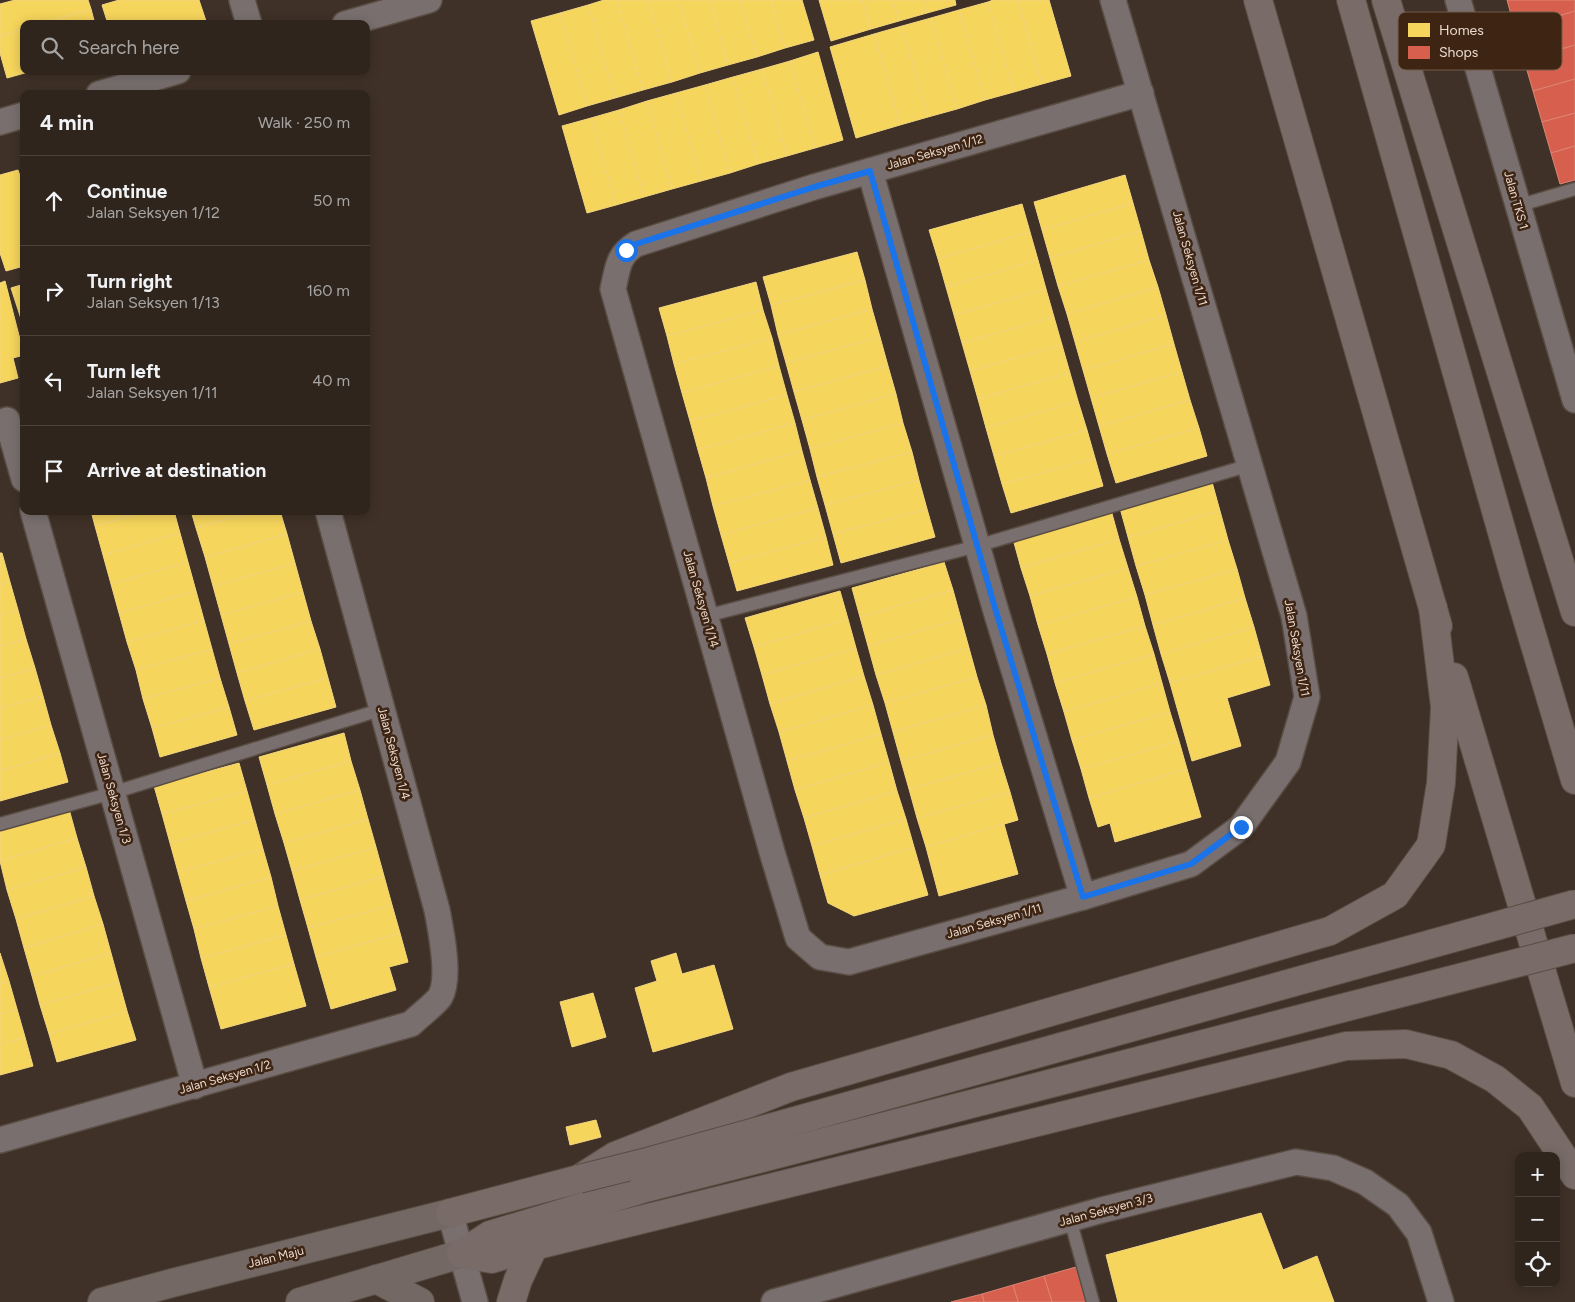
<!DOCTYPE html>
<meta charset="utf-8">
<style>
body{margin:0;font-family:Figtree,sans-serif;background:#372d26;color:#f1f3f6}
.controls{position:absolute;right:15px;bottom:15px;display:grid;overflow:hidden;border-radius:10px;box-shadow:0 2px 12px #0003}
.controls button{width:45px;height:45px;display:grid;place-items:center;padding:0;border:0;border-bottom:1px solid #4a423b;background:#2f251d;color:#f1f3f6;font:25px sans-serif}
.stop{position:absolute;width:15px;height:15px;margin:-11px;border:4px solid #1a73e8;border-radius:50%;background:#fff}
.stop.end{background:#1a73e8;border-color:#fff;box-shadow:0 1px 5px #0008}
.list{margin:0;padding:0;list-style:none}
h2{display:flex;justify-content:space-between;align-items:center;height:65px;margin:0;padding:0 20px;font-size:21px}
h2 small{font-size:16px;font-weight:400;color:#a7a5a4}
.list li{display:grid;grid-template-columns:32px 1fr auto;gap:15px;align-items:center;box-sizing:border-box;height:90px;padding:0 20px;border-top:1px solid #4a423b}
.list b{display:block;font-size:19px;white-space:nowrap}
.list p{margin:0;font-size:16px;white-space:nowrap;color:#a7a5a4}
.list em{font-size:16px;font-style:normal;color:#a7a5a4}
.icon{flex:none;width:28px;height:28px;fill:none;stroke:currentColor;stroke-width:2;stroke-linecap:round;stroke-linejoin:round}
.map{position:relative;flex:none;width:1575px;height:1302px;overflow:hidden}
.search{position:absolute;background:#2f251d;box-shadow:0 2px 12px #0003;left:20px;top:20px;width:350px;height:55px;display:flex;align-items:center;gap:12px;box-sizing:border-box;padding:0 18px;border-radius:10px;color:#a7a5a4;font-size:19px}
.panel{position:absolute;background:#2f251d;box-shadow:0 2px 12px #0003;left:20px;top:90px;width:350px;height:425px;border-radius:10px}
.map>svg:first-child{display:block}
.homes{fill:#f6d55c;stroke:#f3d67e}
.shops{fill:#d6604d;stroke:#dc8574}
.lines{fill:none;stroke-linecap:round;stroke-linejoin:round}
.lane-casing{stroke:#594d43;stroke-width:15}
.street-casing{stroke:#594d43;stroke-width:28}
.secondary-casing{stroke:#594d43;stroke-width:30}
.highway-casing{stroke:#594d43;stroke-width:30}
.lane{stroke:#796f6f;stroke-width:12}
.street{stroke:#796f6f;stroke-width:25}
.secondary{stroke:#736864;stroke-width:28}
.highway{stroke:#786b68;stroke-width:28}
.highway-bridge-casing{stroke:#594d43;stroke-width:30;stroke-linecap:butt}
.highway-bridge{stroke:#786b68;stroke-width:28}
.route{stroke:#1a73e8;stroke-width:6}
.labels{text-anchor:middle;stroke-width:5;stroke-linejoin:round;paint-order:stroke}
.street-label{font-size:12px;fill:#ebdace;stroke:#3e2513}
.key{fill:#3e2513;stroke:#725b4b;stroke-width:1}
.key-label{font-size:14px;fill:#ebdace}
</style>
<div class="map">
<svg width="1575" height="1302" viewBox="0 0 1575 1302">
<rect width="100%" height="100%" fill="#3f3127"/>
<g class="homes">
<polygon points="15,0 88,0 91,9 41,24 24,24 24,29 0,36 0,4"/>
<polygon points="119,0 199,0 207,24 108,24 102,5"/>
<polygon points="604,0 617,0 643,90 615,98 588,5"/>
<polygon points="617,0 648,0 672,82 643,90"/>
<polygon points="648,0 679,0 700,73 672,82"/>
<polygon points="679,0 710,0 728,65 700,73"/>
<polygon points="710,0 740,0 757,57 728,65"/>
<polygon points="740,0 771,0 785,48 757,57"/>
<polygon points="771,0 802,0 814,40 785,48"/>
<polygon points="819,0 862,0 871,29 831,41"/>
<polygon points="862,0 893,0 899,21 871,29"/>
<polygon points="893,0 924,0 927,13 899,21"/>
<polygon points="924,0 955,0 956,5 927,13"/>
<polygon points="993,0 1018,0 1042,84 1014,92 988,2"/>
<polygon points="1018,0 1049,0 1071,76 1042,84"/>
<polygon points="988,2 1014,92 985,100 959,10"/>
<polygon points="588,5 615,98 587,106 560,13"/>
<polygon points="91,9 95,24 41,24"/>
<polygon points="959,10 985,100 957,109 931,18"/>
<polygon points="560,13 587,106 559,115 531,21"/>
<polygon points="931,18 957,109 928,117 902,26"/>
<polygon points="902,26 928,117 900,125 874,34"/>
<polygon points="24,29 24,71 32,71 7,78 0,53 0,36"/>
<polygon points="874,34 900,125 856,138 830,47"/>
<polygon points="818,52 843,140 815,148 790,61"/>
<polygon points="790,61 815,148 787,156 762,69"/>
<polygon points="762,69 787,156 758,164 733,77"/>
<polygon points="733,77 758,164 730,173 705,85"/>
<polygon points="705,85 730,173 701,181 676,93"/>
<polygon points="676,93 701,181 672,189 647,101"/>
<polygon points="647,101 672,189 644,197 619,110"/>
<polygon points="619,110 644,197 616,205 591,118"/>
<polygon points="591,118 616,205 587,213 562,126"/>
<polygon points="18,170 24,188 24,266 6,271 0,253 0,175"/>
<polygon points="1125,175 1133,203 1042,230 1034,202"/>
<polygon points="1133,203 1141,231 1050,258 1042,230"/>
<polygon points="1022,204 1030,232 938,259 929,230"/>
<polygon points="1141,231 1149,260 1058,286 1050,258"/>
<polygon points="1030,232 1038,260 946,287 938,259"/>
<polygon points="857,252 865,280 771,305 763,277"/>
<polygon points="1038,260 1046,289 954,315 946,287"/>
<polygon points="1149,260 1158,287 1067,314 1058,286"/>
<polygon points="865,280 872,309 778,335 771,305"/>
<polygon points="5,281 24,355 13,358 18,378 0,383 0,283"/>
<polygon points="756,282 763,310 667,336 659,308"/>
<polygon points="24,284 24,328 11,288"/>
<polygon points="1158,287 1166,315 1075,342 1067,314"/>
<polygon points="1046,289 1054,317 962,343 954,315"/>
<polygon points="872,309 880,337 786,363 778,335"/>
<polygon points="763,310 772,338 674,364 667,336"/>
<polygon points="1166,315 1174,344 1083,370 1075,342"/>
<polygon points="1054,317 1062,345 970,371 962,343"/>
<polygon points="880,337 888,366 794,392 786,363"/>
<polygon points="772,338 779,366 682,393 674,364"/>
<polygon points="1174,344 1182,372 1091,398 1083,370"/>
<polygon points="1062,345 1070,373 978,399 970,371"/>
<polygon points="779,366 787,395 690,421 682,393"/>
<polygon points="888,366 896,394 802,420 794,392"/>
<polygon points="1182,372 1190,400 1099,426 1091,398"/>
<polygon points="1070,373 1078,401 986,428 978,399"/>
<polygon points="896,394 903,423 810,449 802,420"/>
<polygon points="787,395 795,423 698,450 690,421"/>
<polygon points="1190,400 1199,428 1107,454 1099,426"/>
<polygon points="1078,401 1087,430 994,456 986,428"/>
<polygon points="795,423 802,451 706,478 698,450"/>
<polygon points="903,423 912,452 817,477 810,449"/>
<polygon points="1199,428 1207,456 1116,483 1107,454"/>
<polygon points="1087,430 1095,458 1002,484 994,456"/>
<polygon points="802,451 810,480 713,506 706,478"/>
<polygon points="912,452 919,480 825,505 817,477"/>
<polygon points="1095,458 1103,486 1011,513 1002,484"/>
<polygon points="810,480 818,508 721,535 713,506"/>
<polygon points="919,480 927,509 833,534 825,505"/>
<polygon points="1212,482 1220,511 1128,537 1120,508"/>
<polygon points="818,508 826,537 729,563 721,535"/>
<polygon points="927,509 935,537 841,563 833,534"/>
<polygon points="1111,510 1119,539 1021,568 1013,539"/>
<polygon points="91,511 148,511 95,526"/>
<polygon points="148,511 174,511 180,533 103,555 95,526"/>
<polygon points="191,511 257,511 196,528"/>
<polygon points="257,511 280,511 287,534 205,557 196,528"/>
<polygon points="1220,511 1228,540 1136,566 1128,537"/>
<polygon points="180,533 188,562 111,584 103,555"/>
<polygon points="287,534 295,563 213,586 205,557"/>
<polygon points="826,537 833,565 737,591 729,563"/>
<polygon points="1119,539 1128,568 1030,596 1021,568"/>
<polygon points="1228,540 1237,569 1145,595 1136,566"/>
<polygon points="0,553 2,553 10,582 0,585"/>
<polygon points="188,562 196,591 119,613 111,584"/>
<polygon points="944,562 953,590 860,617 852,588"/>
<polygon points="295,563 303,592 221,615 213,586"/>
<polygon points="1128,568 1137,597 1038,625 1030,596"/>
<polygon points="1237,569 1245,598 1153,625 1145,595"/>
<polygon points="10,582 18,610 0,615 0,585"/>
<polygon points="953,590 961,619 868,646 860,617"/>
<polygon points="196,591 204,620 127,642 119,613"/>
<polygon points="840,591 848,619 754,647 745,618"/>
<polygon points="303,592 311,621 229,644 221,615"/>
<polygon points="1137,597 1145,626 1047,654 1038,625"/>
<polygon points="1245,598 1254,627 1161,654 1153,625"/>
<polygon points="18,610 26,639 0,646 0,615"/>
<polygon points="848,619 856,648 762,675 754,647"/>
<polygon points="961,619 969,648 876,675 868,646"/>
<polygon points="204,620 212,649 136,670 127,642"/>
<polygon points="311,621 320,649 237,673 229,644"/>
<polygon points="1145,626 1154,654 1055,683 1047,654"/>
<polygon points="1254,627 1262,656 1170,683 1161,654"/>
<polygon points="26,639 35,668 0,678 0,646"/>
<polygon points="856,648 864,676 770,704 762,675"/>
<polygon points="969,648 977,677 885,703 876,675"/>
<polygon points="212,649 220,678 143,699 136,670"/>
<polygon points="320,649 328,678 245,701 237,673"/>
<polygon points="1154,654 1162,683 1064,712 1055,683"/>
<polygon points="1262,656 1270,685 1227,698 1241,746 1192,761 1170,683"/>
<polygon points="35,668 43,696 0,708 0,678"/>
<polygon points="864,676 873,705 779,732 770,704"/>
<polygon points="977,677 986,705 893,732 885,703"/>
<polygon points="220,678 229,707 152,728 143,699"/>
<polygon points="328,678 336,707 254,730 245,701"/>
<polygon points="1162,683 1170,712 1072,740 1064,712"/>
<polygon points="43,696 51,725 0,740 0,708"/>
<polygon points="873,705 881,734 787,761 779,732"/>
<polygon points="986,705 993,735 901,761 893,732"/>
<polygon points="229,707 237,735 160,757 152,728"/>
<polygon points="1170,712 1179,741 1081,769 1072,740"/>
<polygon points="51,725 60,753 0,771 0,740"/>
<polygon points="344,733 351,761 267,785 259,757"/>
<polygon points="881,734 889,762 795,790 787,761"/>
<polygon points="993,735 1001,763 909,789 901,761"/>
<polygon points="1179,741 1187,769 1089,798 1081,769"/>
<polygon points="60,753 68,782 0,801 0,771"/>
<polygon points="351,761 360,790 275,814 267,785"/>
<polygon points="889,762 897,791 804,818 795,790"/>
<polygon points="239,763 247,791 162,814 154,786"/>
<polygon points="1001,763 1010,792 917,818 909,789"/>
<polygon points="1187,769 1201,817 1115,842 1110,823 1098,827 1089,798"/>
<polygon points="360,790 368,819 284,843 275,814"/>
<polygon points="247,791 255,820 170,843 162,814"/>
<polygon points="897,791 906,819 812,846 804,818"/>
<polygon points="1010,792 1018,820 926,847 917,818"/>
<polygon points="69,809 77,838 0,861 0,829"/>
<polygon points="368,819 376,847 292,871 284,843"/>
<polygon points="906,819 914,847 820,875 812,846"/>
<polygon points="255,820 263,849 178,872 170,843"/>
<polygon points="1004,824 1018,874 939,896 926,847"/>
<polygon points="77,838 86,867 7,890 0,861"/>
<polygon points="376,847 384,876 300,900 292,871"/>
<polygon points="914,847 928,895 854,916 828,903 820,875"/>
<polygon points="263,849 271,877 186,901 178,872"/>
<polygon points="86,867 94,896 16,919 7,890"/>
<polygon points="384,876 392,905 308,928 300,900"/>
<polygon points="271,877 278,906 194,929 186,901"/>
<polygon points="94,896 103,924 24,948 16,919"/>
<polygon points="392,905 400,933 316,957 308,928"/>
<polygon points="278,906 286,935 201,958 194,929"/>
<polygon points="103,924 111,953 32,976 24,948"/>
<polygon points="400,933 408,962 389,967 396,990 331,1009 316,957"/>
<polygon points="286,935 294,964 209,987 201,958"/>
<polygon points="0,953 9,981 0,984"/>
<polygon points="111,953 119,982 40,1005 32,976"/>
<polygon points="676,953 682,974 714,965 733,1029 653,1052 635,988 657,981 651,961"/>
<polygon points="294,964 306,1006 221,1029 209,987"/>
<polygon points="9,981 17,1009 0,1014 0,984"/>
<polygon points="119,982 127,1011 49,1034 40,1005"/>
<polygon points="593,993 606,1037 572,1047 560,1002"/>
<polygon points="17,1009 25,1037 0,1045 0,1014"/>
<polygon points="127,1011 136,1040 57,1062 49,1034"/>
<polygon points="25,1037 33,1066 0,1075 0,1045"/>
<polygon points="596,1120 601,1137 570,1145 566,1127"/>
<polygon points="1261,1213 1283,1270 1317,1256 1334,1302 1118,1302 1106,1255"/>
</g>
<g class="shops">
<polygon points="1507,0 1575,0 1575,11 1515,29"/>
<polygon points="1575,11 1575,45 1524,60 1515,29"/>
<polygon points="1575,45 1575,79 1533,91 1524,60"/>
<polygon points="1575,79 1575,113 1542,122 1533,91"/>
<polygon points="1575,113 1575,146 1551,153 1542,122"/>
<polygon points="1575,146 1575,180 1560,184 1551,153"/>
<polygon points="1076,1267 1086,1302 1052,1302 1044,1276"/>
<polygon points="1044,1276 1052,1302 1018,1302 1013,1285"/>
<polygon points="1013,1285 1018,1302 984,1302 982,1294"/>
<polygon points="982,1294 984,1302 951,1302"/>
</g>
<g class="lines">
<g class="lane-casing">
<g id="lane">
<polyline points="1517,206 1575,189"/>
<polyline points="706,616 977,546 1250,465"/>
<polyline points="0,824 112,793 383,709"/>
<polyline points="1070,1219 1093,1302"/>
</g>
</g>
<g class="street-casing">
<g id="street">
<polyline points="242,0 249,24"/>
<path d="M1113,0L1294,616L1307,697L1288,762L1241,827L1191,864L1083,897L849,962L820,957L798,938L772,852L613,289C618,268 617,256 636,244L814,187L1141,93"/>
<polyline points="1458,0 1575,400"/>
<polyline points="345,24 429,0"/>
<polyline points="99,94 178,71"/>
<polyline points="0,122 24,115"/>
<polyline points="870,171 995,608 1083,897"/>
<polyline points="7,420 24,479"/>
<polyline points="33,511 195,1086"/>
<path d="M0,1140L411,1024C418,1017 435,1004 440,997C451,978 441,931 437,910L328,511"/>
<polyline points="450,1213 475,1302"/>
<polyline points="774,1302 1102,1210 1296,1162 1333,1168 1365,1182 1398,1205 1419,1233 1441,1302"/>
</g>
</g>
<g class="secondary-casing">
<g id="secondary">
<polyline points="376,1279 420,1302"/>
<polyline points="102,1302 172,1283 450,1213"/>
<polyline points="300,1302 461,1254"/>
</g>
</g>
<g class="highway-casing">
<g id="highway">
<polyline points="1258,0 1438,626"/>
<polyline points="1351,0 1515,578 1575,780"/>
<polyline points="1386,0 1575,612"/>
<polyline points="1454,677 1575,1083"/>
<polyline points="450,1213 579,1179 615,1156 791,1087 1330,931 1395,895 1431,845 1441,783 1445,707 1433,608"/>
<polyline points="461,1254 492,1259 534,1246 1346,1046 1406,1044 1451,1055 1495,1079 1530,1107 1575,1175"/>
<polyline points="461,1254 490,1235 642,1189"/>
<polyline points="511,1302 518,1280 534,1246"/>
</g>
</g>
<use href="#lane" class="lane"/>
<use href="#street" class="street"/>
<use href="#secondary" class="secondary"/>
<use href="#highway" class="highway"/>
<g class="highway-bridge-casing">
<g id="highway-bridge">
<polyline points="579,1179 647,1162 1575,904"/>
<polyline points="642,1189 1575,948"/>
</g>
</g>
<use href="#highway-bridge" class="highway-bridge"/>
</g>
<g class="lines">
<polyline class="route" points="626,250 636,244 814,187 870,171 995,608 1083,897 1191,864 1241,827"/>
</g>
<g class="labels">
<g class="street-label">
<text transform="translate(935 152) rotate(-16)" y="4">Jalan Seksyen 1/12</text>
<text transform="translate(1516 200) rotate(74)" y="4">Jalan TKS 1</text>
<text transform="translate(1190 258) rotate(74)" y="4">Jalan Seksyen 1/11</text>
<text transform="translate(701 599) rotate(74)" y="4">Jalan Seksyen 1/14</text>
<text transform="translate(1297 648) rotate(80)" y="4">Jalan Seksyen 1/11</text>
<text transform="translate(394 753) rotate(75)" y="4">Jalan Seksyen 1/4</text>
<text transform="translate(114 798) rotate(74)" y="4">Jalan Seksyen 1/3</text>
<text transform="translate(994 921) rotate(-16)" y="4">Jalan Seksyen 1/11</text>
<text transform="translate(225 1077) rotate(-16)" y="4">Jalan Seksyen 1/2</text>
<text transform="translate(1106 1210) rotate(-15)" y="4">Jalan Seksyen 3/3</text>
<text transform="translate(276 1257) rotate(-14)" y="4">Jalan Maju</text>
</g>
</g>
<rect x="1398" y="12" width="164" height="58" rx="8" class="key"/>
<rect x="1408" y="23" width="22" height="14" fill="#f6d55c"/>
<rect x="1408" y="46" width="22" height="13" fill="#d6604d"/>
<g class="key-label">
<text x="1439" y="35">Homes</text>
<text x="1439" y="57">Shops</text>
</g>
</svg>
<div class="controls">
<button>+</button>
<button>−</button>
<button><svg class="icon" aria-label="locate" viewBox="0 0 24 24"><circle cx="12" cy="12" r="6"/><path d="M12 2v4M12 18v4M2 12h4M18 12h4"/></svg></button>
</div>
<div class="stop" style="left:626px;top:250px"></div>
<div class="stop end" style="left:1241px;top:827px"></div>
<div class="search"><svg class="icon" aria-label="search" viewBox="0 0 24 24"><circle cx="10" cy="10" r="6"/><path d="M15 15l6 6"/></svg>Search here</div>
<section class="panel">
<h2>4 min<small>Walk · 250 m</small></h2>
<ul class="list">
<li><svg class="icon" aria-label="ahead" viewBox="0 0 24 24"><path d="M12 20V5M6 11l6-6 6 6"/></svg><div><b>Continue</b><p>Jalan Seksyen 1/12</p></div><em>50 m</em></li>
<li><svg class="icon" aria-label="right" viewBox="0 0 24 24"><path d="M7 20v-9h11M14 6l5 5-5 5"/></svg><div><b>Turn right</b><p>Jalan Seksyen 1/13</p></div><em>160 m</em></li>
<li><svg class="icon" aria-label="left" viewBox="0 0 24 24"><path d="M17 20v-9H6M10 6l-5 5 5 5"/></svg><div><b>Turn left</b><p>Jalan Seksyen 1/11</p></div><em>40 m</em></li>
<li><svg class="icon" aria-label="arrive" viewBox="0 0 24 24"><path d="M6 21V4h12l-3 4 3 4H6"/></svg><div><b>Arrive at destination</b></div></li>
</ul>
</section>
</div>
